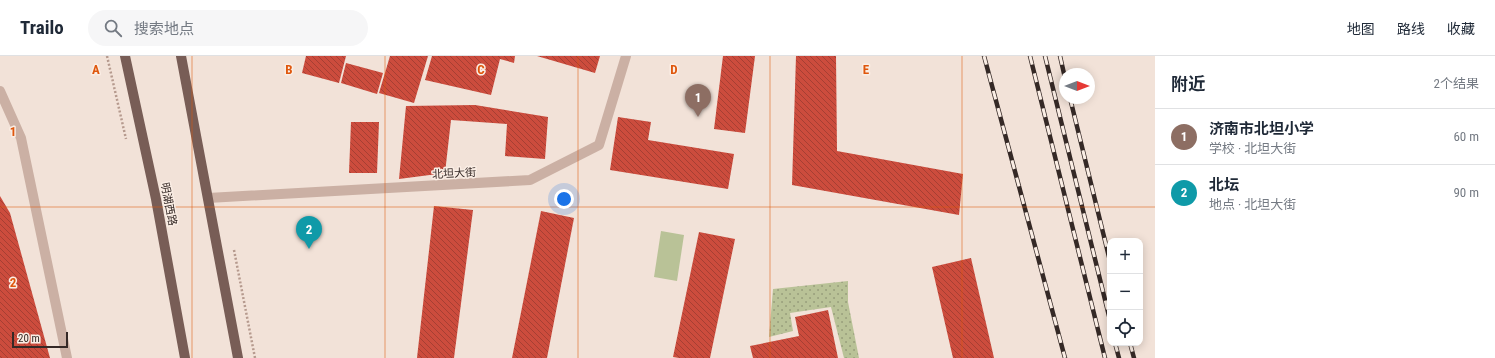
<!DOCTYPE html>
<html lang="zh">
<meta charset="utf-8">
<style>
body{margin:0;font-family:"Roboto Condensed","Noto Sans SC",sans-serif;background:#f6f6f7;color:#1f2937}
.controls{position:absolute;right:12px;bottom:12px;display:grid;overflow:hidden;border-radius:8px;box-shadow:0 2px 10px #0003}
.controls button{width:36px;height:36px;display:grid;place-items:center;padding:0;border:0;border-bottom:1px solid #e0e1e3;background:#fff;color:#1f2937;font:20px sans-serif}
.compass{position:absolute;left:1059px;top:12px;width:36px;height:36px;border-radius:50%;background:#fff;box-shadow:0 2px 10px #0003;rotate:90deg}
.scale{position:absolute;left:12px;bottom:10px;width:56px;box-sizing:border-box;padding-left:4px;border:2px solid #352926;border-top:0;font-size:11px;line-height:14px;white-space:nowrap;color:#352926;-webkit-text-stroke:3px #faede4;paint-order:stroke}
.you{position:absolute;left:564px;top:143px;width:14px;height:14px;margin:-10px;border:3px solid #fff;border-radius:50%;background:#1a73e8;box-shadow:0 0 0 6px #1a73e833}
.badge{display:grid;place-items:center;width:26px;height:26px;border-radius:50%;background:#1a5954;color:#fff;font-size:13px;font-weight:700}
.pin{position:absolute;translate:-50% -33px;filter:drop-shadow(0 1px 2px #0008)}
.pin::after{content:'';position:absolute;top:21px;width:14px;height:12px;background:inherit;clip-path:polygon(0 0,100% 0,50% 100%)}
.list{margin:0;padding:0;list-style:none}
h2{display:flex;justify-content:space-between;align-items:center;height:52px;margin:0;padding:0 16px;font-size:17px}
h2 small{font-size:13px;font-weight:400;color:#747a83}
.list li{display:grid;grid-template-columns:26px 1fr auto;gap:12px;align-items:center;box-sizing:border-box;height:56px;padding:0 16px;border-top:1px solid #e0e1e3}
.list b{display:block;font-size:15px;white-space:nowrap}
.list p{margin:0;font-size:13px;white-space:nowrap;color:#747a83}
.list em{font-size:13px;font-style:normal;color:#747a83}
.icon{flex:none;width:22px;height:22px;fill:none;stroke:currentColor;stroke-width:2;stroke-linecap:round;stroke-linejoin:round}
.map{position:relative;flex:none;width:1155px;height:302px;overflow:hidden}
header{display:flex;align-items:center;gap:24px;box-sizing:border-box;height:56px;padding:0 20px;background:#fff;border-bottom:1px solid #e0e1e3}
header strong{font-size:19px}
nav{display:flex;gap:22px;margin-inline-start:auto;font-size:14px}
.search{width:280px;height:36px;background:#f6f6f7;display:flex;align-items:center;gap:10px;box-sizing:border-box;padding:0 14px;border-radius:22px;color:#747a83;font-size:15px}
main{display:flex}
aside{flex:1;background:#fff}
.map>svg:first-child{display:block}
.green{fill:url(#green-dots)}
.pitch{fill:#b9c297}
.building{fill:url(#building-back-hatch)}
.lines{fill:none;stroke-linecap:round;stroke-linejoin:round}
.path{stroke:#b69a8e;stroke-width:2.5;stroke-dasharray:2 2;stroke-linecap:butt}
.street{stroke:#cbb0a4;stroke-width:10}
.primary{stroke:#785d56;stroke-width:10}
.rail-casing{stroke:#352926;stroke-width:4.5}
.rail{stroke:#faede4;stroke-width:3;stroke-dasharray:9;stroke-linecap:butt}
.grid{fill:none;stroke:#df570d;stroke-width:1;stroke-opacity:0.55}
.labels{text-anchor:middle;stroke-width:3;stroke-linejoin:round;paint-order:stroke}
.street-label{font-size:11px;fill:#352926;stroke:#faede4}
.grid-label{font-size:13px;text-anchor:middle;font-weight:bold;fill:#df570d;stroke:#faede4;stroke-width:3;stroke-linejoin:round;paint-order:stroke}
</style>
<header>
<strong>Trailo</strong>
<div class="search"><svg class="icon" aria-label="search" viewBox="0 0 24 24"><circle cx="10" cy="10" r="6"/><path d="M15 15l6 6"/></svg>搜索地点</div>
<nav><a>地图</a><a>路线</a><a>收藏</a></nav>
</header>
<main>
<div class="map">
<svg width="1155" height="302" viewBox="0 0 1155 302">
<defs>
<pattern id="green-dots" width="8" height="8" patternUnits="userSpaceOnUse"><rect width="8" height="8" fill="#b9c297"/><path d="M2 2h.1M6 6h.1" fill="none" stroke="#979e7b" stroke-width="1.8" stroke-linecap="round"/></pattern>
<pattern id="building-back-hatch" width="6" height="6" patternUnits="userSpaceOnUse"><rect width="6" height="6" fill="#cc4c3d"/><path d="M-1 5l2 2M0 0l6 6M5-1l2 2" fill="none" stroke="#a63f33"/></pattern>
</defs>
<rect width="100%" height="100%" fill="#f2e2d8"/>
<polygon class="green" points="848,225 848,246 859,302 844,302 831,251 790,257 793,275 769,281 773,233"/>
<polygon class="pitch" points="661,175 684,179 677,225 654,221"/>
<g class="building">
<polygon points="306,0 346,0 339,27 302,17"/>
<polygon points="390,0 428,0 414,47 379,37"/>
<polygon points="432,0 515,0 514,7 500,3 491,39 425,24"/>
<polygon points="537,0 600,0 595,17"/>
<polygon points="723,0 755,0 745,77 714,73"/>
<polygon points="796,0 836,0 837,95 963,118 959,159 792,129"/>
<polygon points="346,7 383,17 377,38 341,27"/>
<polygon points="475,49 548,61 545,103 505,100 507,68 451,64 445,117 399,123 406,50"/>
<polygon points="618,61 651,66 648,84 734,98 728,133 610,114"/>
<polygon points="351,66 379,66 377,117 349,117"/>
<polygon points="0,140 10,157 50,302 0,302"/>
<polygon points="434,150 473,154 454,302 417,302"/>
<polygon points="541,155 574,162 547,302 512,302"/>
<polygon points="699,176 735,183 710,302 679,302 673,301"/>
<polygon points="971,202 994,302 953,302 932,211"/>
<polygon points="828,254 838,302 753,302 750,290 799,280 795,261"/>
</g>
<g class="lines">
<g class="path">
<polyline points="107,0 126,83"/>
<polyline points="234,194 255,302"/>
</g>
<g class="street">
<polyline points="0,35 21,82 67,302"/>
<polyline points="208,142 530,124 599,89 626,0"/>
</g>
<g class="primary">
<polyline points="125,0 156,143 185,302"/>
<polyline points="181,0 238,302"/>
</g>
<g class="rail-casing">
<g id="rail">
<polyline points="984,0 1065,302"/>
<polyline points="1030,0 1105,302"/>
<polyline points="1045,0 1110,264"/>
<polyline points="1060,0 1065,22"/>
<polyline points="1070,42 1110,205"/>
<polyline points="1115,287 1119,302"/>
<polyline points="1130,287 1134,302"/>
</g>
</g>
<use href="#rail" class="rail"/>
</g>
<path class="grid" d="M192,0V302M385,0V302M578,0V302M770,0V302M962,0V302M0,151H1155"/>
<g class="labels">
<g class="street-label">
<text transform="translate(454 117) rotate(-3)" y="4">北坦大街</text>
<text transform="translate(169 148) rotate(79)" y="4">明湖西路</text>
</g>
</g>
<g class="grid-label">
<text x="96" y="18">A</text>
<text x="289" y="18">B</text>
<text x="481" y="18">C</text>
<text x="674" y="18">D</text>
<text x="866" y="18">E</text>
<text x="13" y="80">1</text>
<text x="13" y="231">2</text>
</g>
</svg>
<div class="controls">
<button>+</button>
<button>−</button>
<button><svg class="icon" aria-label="locate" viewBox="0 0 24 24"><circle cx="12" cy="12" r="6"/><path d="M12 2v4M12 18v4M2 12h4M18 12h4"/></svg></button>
</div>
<svg class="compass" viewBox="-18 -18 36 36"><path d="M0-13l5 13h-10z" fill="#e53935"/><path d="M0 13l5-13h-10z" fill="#747a83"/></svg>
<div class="scale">20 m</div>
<div class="you"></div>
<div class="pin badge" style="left:698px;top:61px;background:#8d6e63">1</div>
<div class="pin badge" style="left:309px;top:193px;background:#0f9aa8">2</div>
</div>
<aside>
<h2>附近<small>2个结果</small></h2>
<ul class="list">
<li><span class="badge" style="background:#8d6e63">1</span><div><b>济南市北坦小学</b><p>学校 · 北坦大街</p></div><em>60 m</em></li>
<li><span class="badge" style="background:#0f9aa8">2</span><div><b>北坛</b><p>地点 · 北坦大街</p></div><em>90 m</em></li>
</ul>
</aside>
</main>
